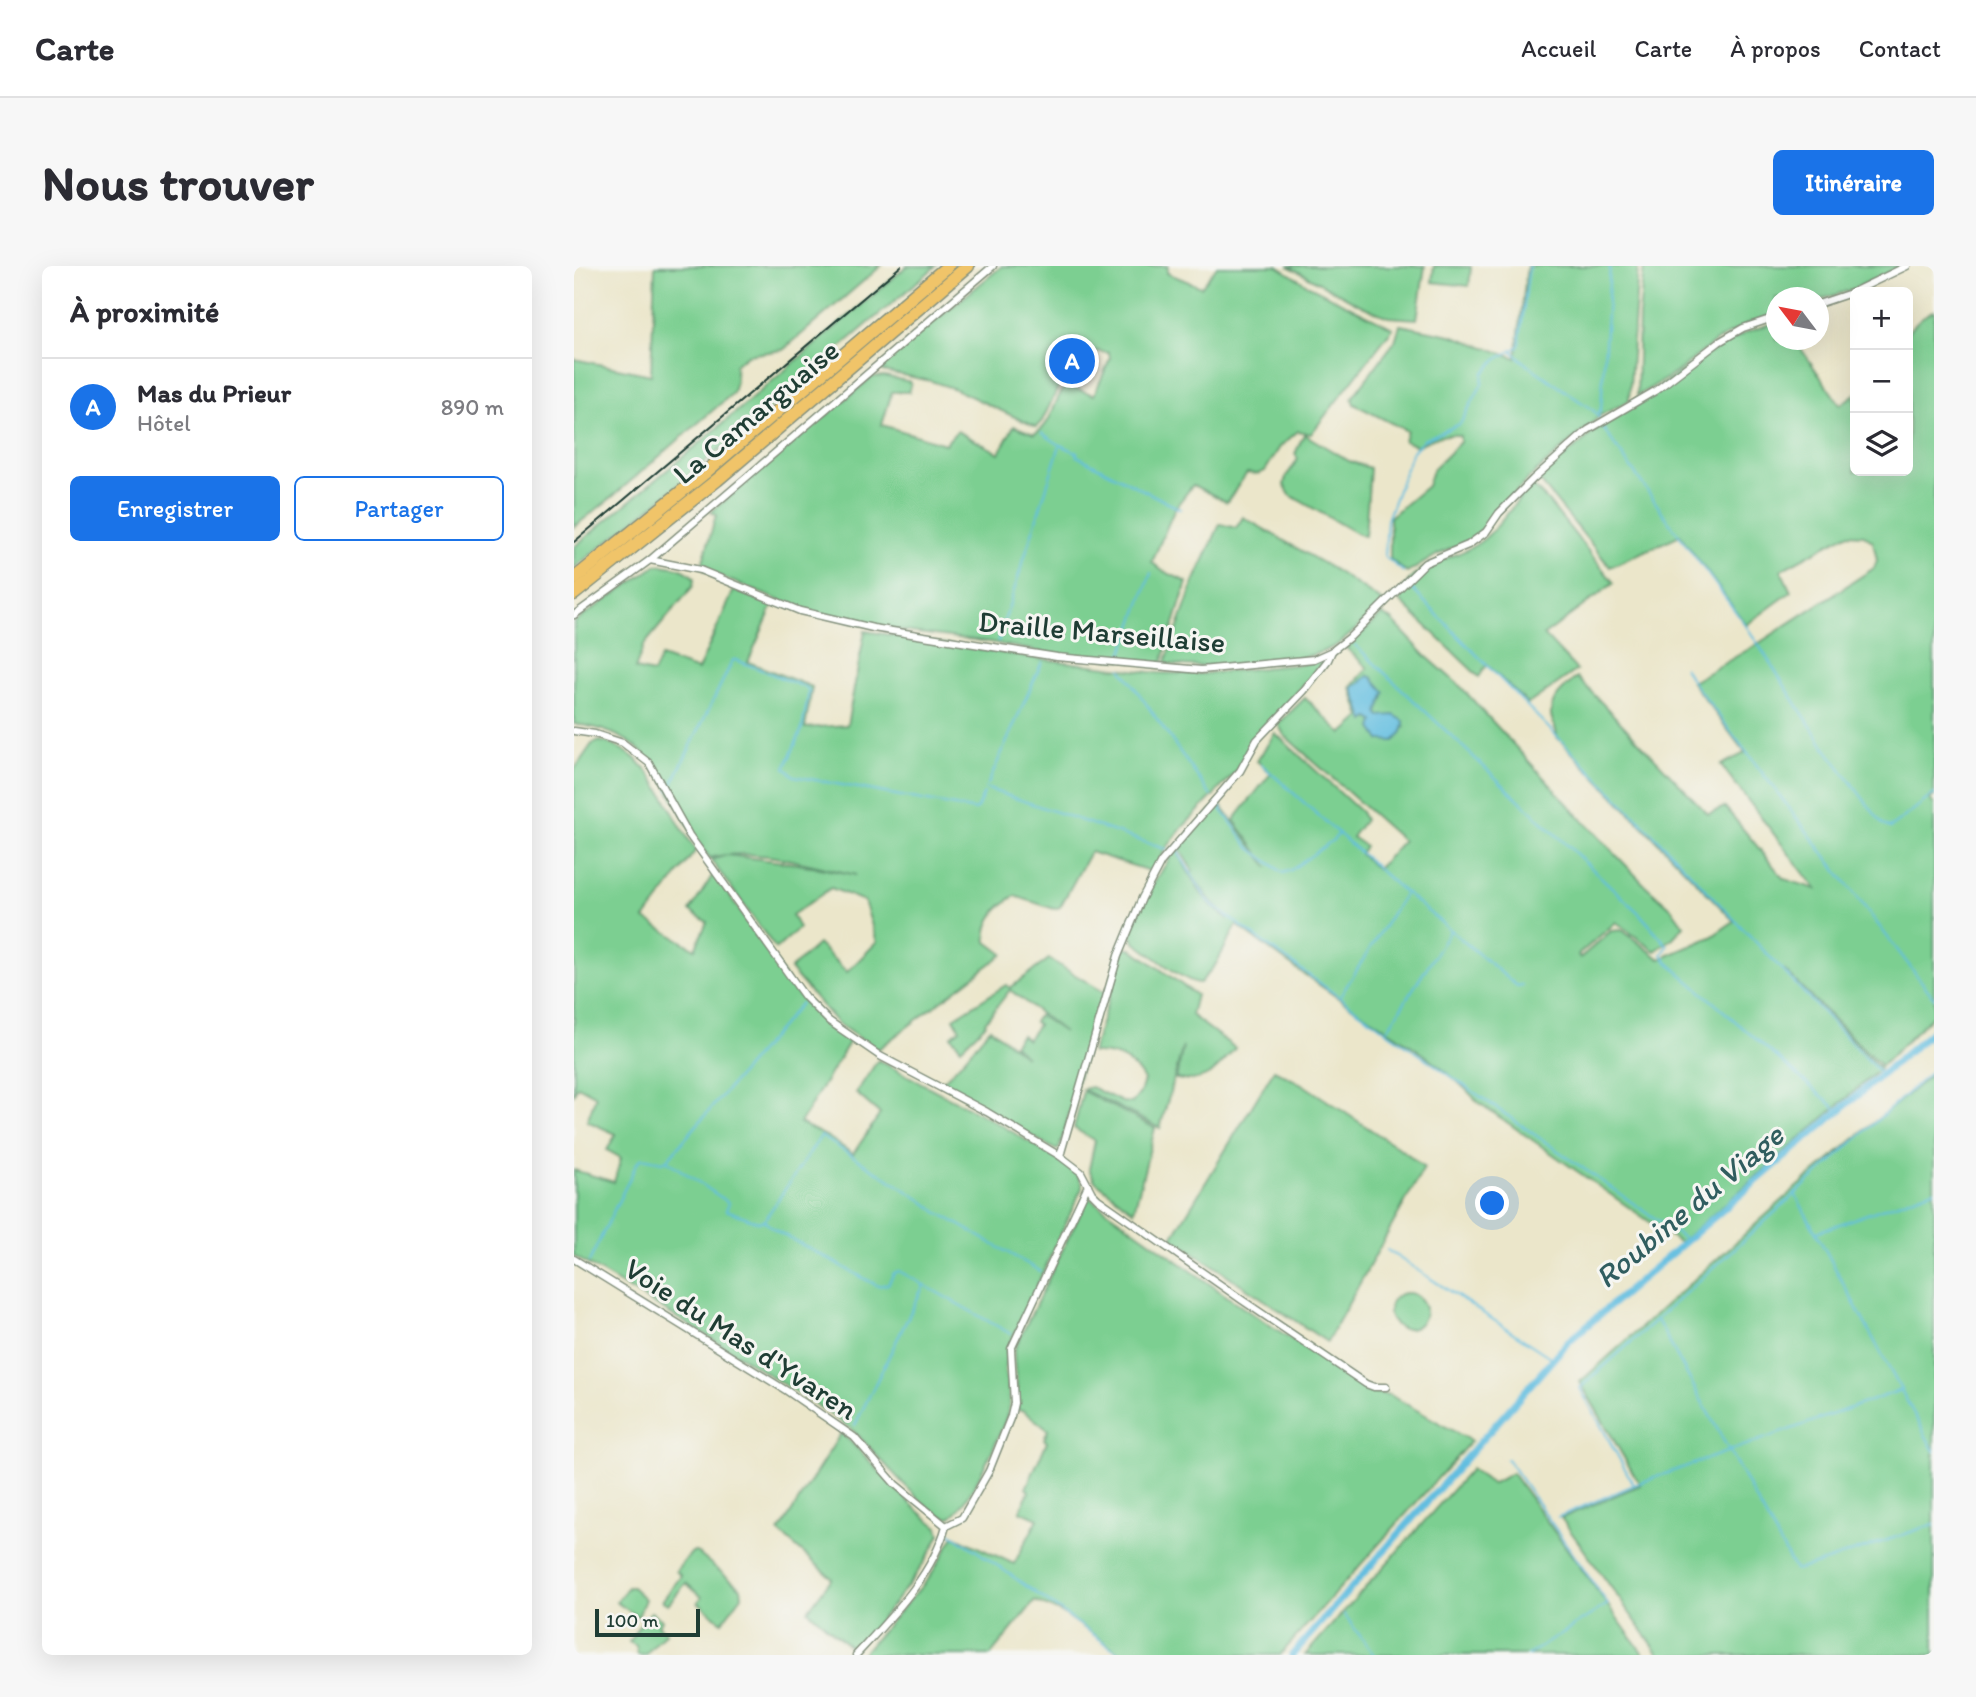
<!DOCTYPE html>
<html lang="fr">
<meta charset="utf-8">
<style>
body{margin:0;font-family:Itim,sans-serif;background:#f7f7f7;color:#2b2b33}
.controls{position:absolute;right:21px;top:21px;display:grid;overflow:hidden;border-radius:10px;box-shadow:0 7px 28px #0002}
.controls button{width:63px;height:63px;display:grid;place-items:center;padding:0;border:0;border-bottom:2px solid #e1e1e2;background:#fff;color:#2b2b33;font:35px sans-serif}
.compass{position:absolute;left:1192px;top:21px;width:63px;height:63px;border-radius:50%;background:#fff;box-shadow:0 7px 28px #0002;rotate:302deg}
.scale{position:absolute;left:21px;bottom:18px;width:105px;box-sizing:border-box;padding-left:7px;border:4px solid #1f3d34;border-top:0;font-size:19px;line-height:24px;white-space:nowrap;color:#1f3d34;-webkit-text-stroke:5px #f6f6f2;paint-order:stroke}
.you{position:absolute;left:919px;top:938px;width:24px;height:24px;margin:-18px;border:5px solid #fff;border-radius:50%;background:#1a73e8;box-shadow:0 0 0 10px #1a73e833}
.badge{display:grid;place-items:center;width:46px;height:46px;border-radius:50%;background:#1a73e8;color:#fff;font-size:23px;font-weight:700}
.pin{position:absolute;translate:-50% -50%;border:4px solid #fff;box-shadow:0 2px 7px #0006}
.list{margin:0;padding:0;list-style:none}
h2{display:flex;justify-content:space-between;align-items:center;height:91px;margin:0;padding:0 28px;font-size:30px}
h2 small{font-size:23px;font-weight:400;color:#7c7c81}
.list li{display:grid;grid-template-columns:46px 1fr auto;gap:21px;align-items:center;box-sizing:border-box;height:98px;padding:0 28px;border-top:2px solid #e1e1e2}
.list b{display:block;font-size:26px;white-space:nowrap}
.list p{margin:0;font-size:23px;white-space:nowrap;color:#7c7c81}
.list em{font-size:23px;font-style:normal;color:#7c7c81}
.actions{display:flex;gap:14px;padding:21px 28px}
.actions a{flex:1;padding:16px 0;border:2px solid #1a73e8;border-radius:10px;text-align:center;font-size:24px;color:#1a73e8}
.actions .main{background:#1a73e8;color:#fff}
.icon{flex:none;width:38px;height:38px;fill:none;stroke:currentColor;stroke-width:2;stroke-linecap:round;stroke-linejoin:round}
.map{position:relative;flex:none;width:1360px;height:1389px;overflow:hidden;border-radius:10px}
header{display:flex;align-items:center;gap:42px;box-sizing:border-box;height:98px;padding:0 35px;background:#fff;border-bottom:2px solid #e1e1e2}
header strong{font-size:33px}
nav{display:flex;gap:38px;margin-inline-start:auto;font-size:24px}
.intro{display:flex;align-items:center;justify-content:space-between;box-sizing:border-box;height:168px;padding:0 42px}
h1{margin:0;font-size:49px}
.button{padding:18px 32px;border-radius:10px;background:#1a73e8;color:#fff;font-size:24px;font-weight:700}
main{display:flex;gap:42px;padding:0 42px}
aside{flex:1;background:#fff;border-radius:10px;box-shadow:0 7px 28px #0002}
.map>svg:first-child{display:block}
.green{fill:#7bcf91;stroke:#4d8662;stroke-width:2;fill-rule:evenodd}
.water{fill:#62bee0;stroke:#407e8a;stroke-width:2}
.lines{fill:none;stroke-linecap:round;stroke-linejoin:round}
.stream{stroke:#62bee0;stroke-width:2}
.canal{stroke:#62bee0;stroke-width:7}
.street-casing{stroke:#85927f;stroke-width:9}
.highway-casing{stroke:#85927f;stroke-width:15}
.street{stroke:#fff;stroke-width:6}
.highway{stroke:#f0c469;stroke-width:12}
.rail{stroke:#1f3d34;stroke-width:2}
.labels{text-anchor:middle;stroke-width:6;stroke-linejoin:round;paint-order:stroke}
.street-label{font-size:30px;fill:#1f3d34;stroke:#f6f6f2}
.water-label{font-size:32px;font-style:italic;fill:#305d5f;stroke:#f6f6f2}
</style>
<header>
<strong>Carte</strong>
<nav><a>Accueil</a><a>Carte</a><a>À propos</a><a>Contact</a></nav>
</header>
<div class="intro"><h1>Nous trouver</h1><a class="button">Itinéraire</a></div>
<main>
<aside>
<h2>À proximité<small></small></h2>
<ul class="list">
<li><span class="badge">A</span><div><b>Mas du Prieur</b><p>Hôtel</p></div><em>890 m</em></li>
</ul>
<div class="actions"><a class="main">Enregistrer</a><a>Partager</a></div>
</aside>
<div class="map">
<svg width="1360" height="1389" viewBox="0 0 1360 1389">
<rect width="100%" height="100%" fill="#f6f6f2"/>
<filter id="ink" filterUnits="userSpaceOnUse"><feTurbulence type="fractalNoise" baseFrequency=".0143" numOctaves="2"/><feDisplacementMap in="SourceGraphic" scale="14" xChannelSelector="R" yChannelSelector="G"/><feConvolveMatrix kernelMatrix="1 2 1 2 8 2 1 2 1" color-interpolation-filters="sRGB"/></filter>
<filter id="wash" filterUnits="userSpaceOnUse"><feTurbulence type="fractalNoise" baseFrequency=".00686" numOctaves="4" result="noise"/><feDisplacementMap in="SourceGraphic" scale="28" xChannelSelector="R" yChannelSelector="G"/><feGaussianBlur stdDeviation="1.57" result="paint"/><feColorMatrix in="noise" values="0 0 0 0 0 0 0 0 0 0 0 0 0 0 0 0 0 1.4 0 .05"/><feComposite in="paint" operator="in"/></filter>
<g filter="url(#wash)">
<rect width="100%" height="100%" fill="#ebe6ca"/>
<g class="green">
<polygon points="81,0 307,0 209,84 173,89 161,99 162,115 159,127 37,232 0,261 0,93 77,109"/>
<polygon points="333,0 362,0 85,235 0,302 0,281 128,175"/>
<path d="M428,0H594L593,7L627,21L643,0H703L737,21L819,62L737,168L724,165L706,181L691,205L684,208L673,207L653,236L619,219L601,242L578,296L587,304L613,316L588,397L472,387L416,376L312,363L229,344L130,304L128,299L142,249L137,246L298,111L310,110L337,116L335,126H318L308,159L371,178L383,165L425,187L440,160L460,168C480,159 478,133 493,119L520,129L536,93L535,87L497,82L479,110L486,118L468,155L462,161L381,123L357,115L308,105L307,99Z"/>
<polygon points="714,0 851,0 843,53 814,51 788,40"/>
<polygon points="860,0 897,1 895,20 858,16"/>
<path d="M953,0H1064L1055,135L1027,149L953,214L900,272L863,289L833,307L816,293V251L853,220L858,204L886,176V170C873,166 855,173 843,180L830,175L833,165L780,138L778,132L821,75L826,59L877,69L942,92Z"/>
<polygon points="1070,0 1327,0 1280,23 1245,34 1244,32 1202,32 1202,48 1175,57 1142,75 1103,106 1063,130 1065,50"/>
<path d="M1360,44V530L1356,533L1360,539V748L1307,800L1210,704L1306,803L1106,977L904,836C868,796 817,766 772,737C734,712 699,686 663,659L642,698L626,717C610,717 575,686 560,676L557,668L570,633L602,582C617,610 627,637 655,653L637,635L617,608L619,605L605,582L644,536L695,602L660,554L697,507L683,495L701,467L787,546L791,554L778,571L791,580L786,588L803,603L829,575L710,469L704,458L731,432L768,468L787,451L777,421L794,402L772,382L808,348L818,354L852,390L887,421L1002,547L1071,619L1097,642L1110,660L1098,673L1081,685L1042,656L1004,689L1006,692L1037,665L1048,664L1086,693L1137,671L1160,655L983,471C983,463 978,456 977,449C976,432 992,421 1003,411L1134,548L1151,541L1210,613L1242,623L1147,499L1171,487L1118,416L1182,379L1300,302L1303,294L1299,276L1290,269L1273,268L1207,304L1217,326L1172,359L1106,269L1036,301L964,213L1027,160L1143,82L1173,66L1202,56V74H1221L1266,139L1281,128V205H1334V65L1347,52ZM794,410L810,430L804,446L805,450H814L831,461L806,474L800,455L795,452Z"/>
<polygon points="730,168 775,195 796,202 791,270 782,267 716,229 710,219 712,211 724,193 721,188"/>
<path d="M959,220L974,235L1040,317L970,369L1003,404L954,438L913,399L905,411L827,336L826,330C840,293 879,296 906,276C925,262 939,239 954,222Z"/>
<path d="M669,251L759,303L809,336C794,350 778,370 761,380C723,401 635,402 591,398L620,316L646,258L662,262Z"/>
<path d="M83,299C96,300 111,301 120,312L119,320L70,379L61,403L79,407L87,391L124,404L160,324L199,339L174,396L238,421L231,462L273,459L291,365L467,393L584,407L627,408L729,398L746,393L750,395L682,472L662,506L609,561L591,584L579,606L516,586L486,641L480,643L441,630C424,639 410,657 413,676L429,688L303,784L263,757L216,703L244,678L273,706L303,676L290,635L257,622L218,649L225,662L202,683L137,594L153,589L224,598L282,609C238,600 180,580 136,592C87,533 94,469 0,458V356Z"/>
<path d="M26,475C83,489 90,542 122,584L71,653L121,683L133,656L116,645L140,607L219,723L258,765L276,775L226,857L254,871L279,888L306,848L282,827L304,794L427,859L483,893L504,909L508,917V922L433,1084C432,1091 431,1098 431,1105C433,1118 437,1128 435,1142C432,1159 391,1248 375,1251C356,1255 296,1178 278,1164C258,1148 234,1134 212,1120C143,1074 71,1033 0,990V904L40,916L47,892L33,884L42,868L13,855L22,830L4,820L0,827V504L18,478Z"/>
<path d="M550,682L558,683L622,729L617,749L661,782C643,804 633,818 602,813L609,780L586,862L508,823L517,821L548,836L558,837L566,827L570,814C559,794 540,786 518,787Z"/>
<path d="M475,693L531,727C510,777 501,832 485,883L482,884L366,817C380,807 403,777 416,762L452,791L439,778L447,769L453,774L464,759L460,756L465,749L490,766L436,724L411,756L412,758L387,782L377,770L386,763L380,752L432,719L436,722Z"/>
<polygon points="700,804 728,818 835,889 850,902 753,1076 598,972"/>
<polygon points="1360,806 1360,1389 1086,1389 987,1252 1066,1219 1006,1116 1220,924"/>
<polygon points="509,825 581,862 560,945 521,915 515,903 521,875 500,862"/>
<path d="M514,931L668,1041L801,1127L816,1129L897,1175L706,1389H549L490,1348L461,1335L417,1389H287L355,1312L380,1270L440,1298L464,1253L446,1245L455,1225L452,1222L473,1176L470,1173L474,1164L449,1144H443C446,1123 439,1105 440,1084Z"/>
<circle cx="833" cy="1045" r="18"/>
<path d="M267,1167C301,1197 328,1234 364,1261L366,1268C346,1311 311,1347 280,1384L234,1344L258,1312L205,1266Z"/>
<polygon points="897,1203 918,1218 938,1207 1070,1389 731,1389"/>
<polygon points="118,1286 122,1286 167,1322 168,1330 148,1356 124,1336 128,1331 112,1317 94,1338 88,1335 107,1310 102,1305"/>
<polygon points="54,1321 58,1321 71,1333 64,1351 42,1336"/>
<polygon points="77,1346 88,1354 84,1359 92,1366 71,1389 64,1389 62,1380 55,1376 64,1361"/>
</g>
<path class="water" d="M794,410L798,411L811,426L804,446L805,450L820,449L830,455C831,464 826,470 820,475L806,474L798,462L800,455L795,452L791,455L779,422Z"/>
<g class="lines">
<g class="stream">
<polyline points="938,85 951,97 1020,145 1026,153"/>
<polyline points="1023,149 1027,143 1036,0"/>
<polyline points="1029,162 1096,257 1175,364 1249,479 1309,559 1316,562 1360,528"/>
<polyline points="468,167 486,179 503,186 503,190 606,243"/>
<polyline points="830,306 811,291 813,254 838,186 849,174 886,158 908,118 909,107 922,94 945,80 955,0"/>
<polyline points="834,319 1080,569 1308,809"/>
<polyline points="424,375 486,179"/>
<polyline points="781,379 1065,647 1094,680 1088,688 1093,696 1265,845"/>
<polyline points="547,391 577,307"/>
<polyline points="1110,401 1116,412 1360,732"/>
<polyline points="547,402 637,530"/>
<polyline points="687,498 821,618 943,720 948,719"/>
<polyline points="414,518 468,396"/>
<polyline points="411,522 594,584"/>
<polyline points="95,524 159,394 162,394 233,422 235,425 228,463 211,502 220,510 402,544 410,527"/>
<polyline points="645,540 675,581 709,607 717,604 759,574 765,567"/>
<polyline points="602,583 632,632 642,642 812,765 1112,974"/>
<polyline points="767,729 831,627"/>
<polyline points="813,764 876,665"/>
<polyline points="92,894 155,937 152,944 185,956 191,953 247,870 349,935 363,946 466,1005"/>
<polyline points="1221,928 1360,1185"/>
<polyline points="190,955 201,964 304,1020 314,1018 320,1007 325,1005 437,1068"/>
<polyline points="1243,966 1360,924"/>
<polyline points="813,984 979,1093"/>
<polyline points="15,996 63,897 68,892 89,896 94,893 227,737"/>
<polyline points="1083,1054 1221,1304 1241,1299 1360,1258"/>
<polyline points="281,1159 350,1019"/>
<polyline points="933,1193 1034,1338 954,1389"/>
<polyline points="1060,1219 1006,1122 1360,803"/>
<polyline points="984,1251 1060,1219 1327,1124"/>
<path d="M376,1267C435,1306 491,1349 548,1389"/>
<polyline points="762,1340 763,1340"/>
<polyline points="770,1348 800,1389"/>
</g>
<g class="canal">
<polyline points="915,1166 996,1074 1360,764"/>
<polyline points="718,1389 913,1168"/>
</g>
</g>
</g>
<g filter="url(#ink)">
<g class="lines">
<g class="street-casing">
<g id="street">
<polyline points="1244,38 1277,27 1333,0"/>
<polyline points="76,294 126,304 226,345 299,362 483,391 627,404 740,393 758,385 776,371 851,297 894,279 912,266 925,247 959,213 1014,164 1081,125 1145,76 1169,62 1202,51"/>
<polyline points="0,349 76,294 419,0"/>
<polyline points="0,465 21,468 49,477 75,497 115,569 231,731 255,755 306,790 413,846 486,890 507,906 518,927 524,933 668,1034 792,1118 800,1121 812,1121"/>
<polyline points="486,890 544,690 568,632 587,596 666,505 683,474 730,425 754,394 758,385"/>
<path d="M0,993L213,1125L280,1171L321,1218L372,1260C358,1311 316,1352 282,1389"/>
<polyline points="372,1260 388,1252 415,1205 437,1150 440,1137 437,1083 514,919"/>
</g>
</g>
<g class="highway-casing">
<g id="highway">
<polyline points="0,313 133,205 374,0"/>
<polyline points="0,328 143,214 394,0"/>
</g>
</g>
<use href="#street" class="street"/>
<use href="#highway" class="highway"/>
<polyline class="rail" points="0,276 327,0"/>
</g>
</g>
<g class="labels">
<g class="street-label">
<text transform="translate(182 146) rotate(-40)" y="10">La Camarguaise</text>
<text transform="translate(528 366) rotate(5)" y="10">Draille Marseillaise</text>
<text transform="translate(167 1073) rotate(33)" y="10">Voie du Mas d'Yvaren</text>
</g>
<g class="water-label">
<text transform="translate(1115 940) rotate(-40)" y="11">Roubine du Viage</text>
</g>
</g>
</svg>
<div class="controls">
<button>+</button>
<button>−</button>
<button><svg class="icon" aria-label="layers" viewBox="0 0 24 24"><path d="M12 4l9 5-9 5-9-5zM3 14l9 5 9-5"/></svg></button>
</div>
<svg class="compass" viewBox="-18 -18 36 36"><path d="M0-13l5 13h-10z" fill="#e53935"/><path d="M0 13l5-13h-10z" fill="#7c7c81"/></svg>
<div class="scale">100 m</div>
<div class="you"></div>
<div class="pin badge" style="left:498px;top:95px">A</div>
</div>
</main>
